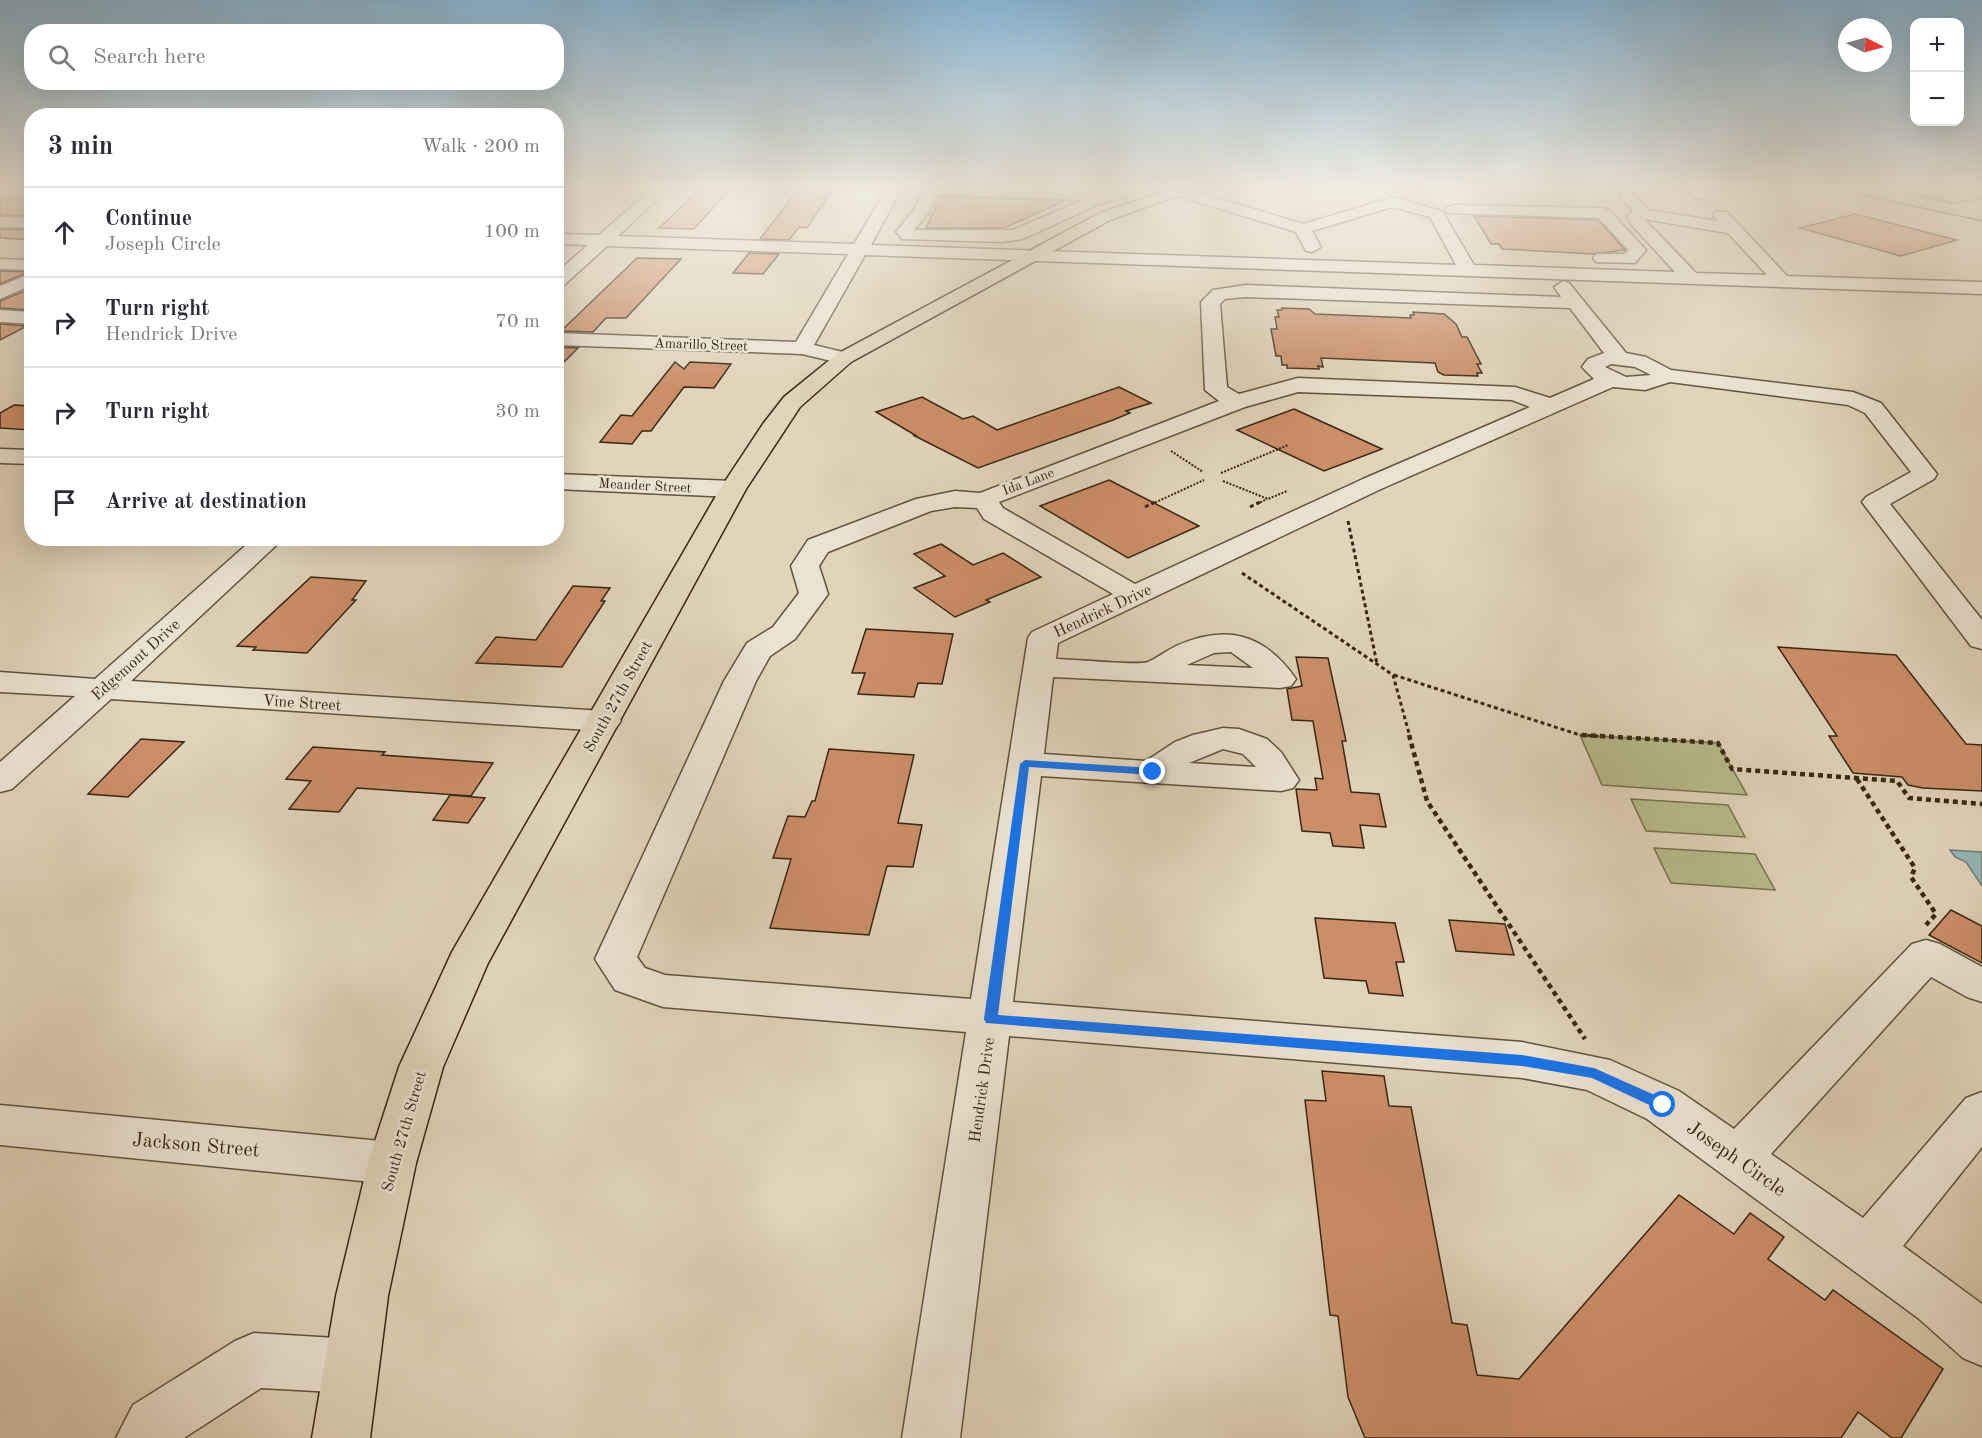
<!DOCTYPE html>
<meta charset="utf-8">
<style>
body{margin:0;font-family:"Old Standard TT",serif;background:#f7f7f7;color:#2b2b33}
.controls{position:absolute;right:18px;top:18px;display:grid;overflow:hidden;border-radius:12px;box-shadow:0 6px 24px #0002}
.controls button{width:54px;height:54px;display:grid;place-items:center;padding:0;border:0;border-bottom:2px solid #e1e1e2;background:#fff;color:#2b2b33;font:30px sans-serif}
.compass{position:absolute;left:1838px;top:18px;width:54px;height:54px;border-radius:50%;background:#fff;box-shadow:0 6px 24px #0002;rotate:96deg}
.stop{position:absolute;width:18px;height:18px;margin:-14px;border:4px solid #1a73e8;border-radius:50%;background:#fff}
.stop.end{background:#1a73e8;border-color:#fff;box-shadow:0 2px 6px #0008}
.list{margin:0;padding:0;list-style:none}
h2{display:flex;justify-content:space-between;align-items:center;height:78px;margin:0;padding:0 24px;font-size:26px}
h2 small{font-size:20px;font-weight:400;color:#7c7c81}
.list li{display:grid;grid-template-columns:39px 1fr auto;gap:18px;align-items:center;box-sizing:border-box;height:90px;padding:0 24px;border-top:2px solid #e1e1e2}
.list b{display:block;font-size:22px;white-space:nowrap}
.list p{margin:0;font-size:20px;white-space:nowrap;color:#7c7c81}
.list em{font-size:20px;font-style:normal;color:#7c7c81}
.icon{flex:none;width:33px;height:33px;fill:none;stroke:currentColor;stroke-width:2;stroke-linecap:round;stroke-linejoin:round}
.map{position:relative;flex:none;width:1982px;height:1438px;overflow:hidden}
.search{position:absolute;background:#fff;box-shadow:0 6px 24px #0002;left:24px;top:24px;width:540px;height:66px;display:flex;align-items:center;gap:15px;box-sizing:border-box;padding:0 21px;border-radius:24px;color:#7c7c81;font-size:22px}
.panel{position:absolute;background:#fff;box-shadow:0 6px 24px #0002;left:24px;top:108px;width:540px;height:438px;border-radius:24px}
.map>svg:first-child{display:block}
.green{fill:#b7bb8c;stroke:#787150;stroke-width:1.5}
.water{fill:#95b7b6;stroke:#707d75;stroke-width:1.5}
.building{fill:#cc8e69;stroke:#382714;stroke-width:1.5}
.lines{fill:none;stroke-linecap:round;stroke-linejoin:round}
.minor-tunnel{stroke:#beb199;stroke-width:17;stroke-dasharray:17 8;stroke-linecap:butt}
.minor-casing{stroke:#62523e;stroke-width:3}
.major-casing{stroke:#382714;stroke-width:3}
.path-far2{stroke:#382714;stroke-width:2;stroke-dasharray:2 1.5;stroke-linecap:butt}
.path-far1{stroke:#382714;stroke-width:3;stroke-dasharray:4 3;stroke-linecap:butt}
.path{stroke:#382714;stroke-width:4.5;stroke-dasharray:5 4;stroke-linecap:butt}
.minor{fill:#ebe3d2;fill-rule:evenodd}
.major{fill:#e0d4ba;fill-rule:evenodd}
.route{fill:#1a73e8}
.labels{text-anchor:middle;stroke-width:5;stroke-linejoin:round;paint-order:stroke}
.far-street-label{font-size:14px;fill:#382714;stroke:#ebe3d2}
.street-label{font-size:16px;fill:#382714;stroke:#ebe3d2}
.near-street-label{font-size:20px;fill:#382714;stroke:#ebe3d2}
</style>
<div class="map">
<svg width="1982" height="1438" viewBox="0 0 1982 1438">
<rect width="100%" height="100%" fill="#e0d4ba"/>
<filter id="stains"><feTurbulence type="fractalNoise" baseFrequency=".00333" numOctaves="4"/><feColorMatrix values="0 0 0 0 .2 0 0 0 0 .09 0 0 0 0 .02 0 0 0 .5 -.17"/></filter>
<radialGradient id="worn" r=".72"><stop offset=".6" stop-color="#630" stop-opacity="0"/><stop offset="1" stop-color="#630" stop-opacity=".3"/></radialGradient>
<g class="green">
<polygon points="1580,735 1718,743 1747,795 1602,785"/>
<polygon points="1631,799 1728,805 1745,837 1646,831"/>
<polygon points="1654,848 1755,854 1775,890 1671,883"/>
</g>
<polygon class="water" points="1950,850 1982,852 1982,886 1966,862 1955,857"/>
<g class="building">
<polygon points="701,188 731,188 694,229 659,228"/>
<polygon points="799,188 834,188 807,228 799,227 789,240 760,239"/>
<polygon points="0,195 32,196 32,216 0,215"/>
<polygon points="941,196 1064,201 1004,228 926,228"/>
<polygon points="1855,214 1957,240 1901,256 1800,228"/>
<polygon points="1474,216 1598,220 1625,250 1593,254 1502,249 1499,244 1491,244"/>
<polygon points="0,229 32,230 32,240 0,238"/>
<polygon points="749,253 779,254 763,274 733,273"/>
<polygon points="637,258 681,259 626,318 606,318 593,332 561,331"/>
<polygon points="0,271 28,272 0,284"/>
<polygon points="32,288 32,310 0,308 0,301"/>
<polygon points="1282,308 1309,309 1315,314 1411,318 1410,315 1414,315 1413,312 1444,314 1456,324 1462,337 1467,337 1481,364 1477,364 1482,373 1477,373 1478,376 1444,375 1438,372 1435,363 1321,358 1323,367 1318,366 1319,369 1287,368 1287,365 1282,365 1281,356 1276,356 1271,329 1277,329 1275,317 1279,317 1277,310 1282,310"/>
<polygon points="0,324 27,326 0,340"/>
<polygon points="556,347 578,348 556,370"/>
<polygon points="675,362 684,369 690,362 731,364 714,388 684,387 651,431 642,431 632,444 600,442 621,415 632,416"/>
<polygon points="1119,387 1151,403 1126,411 1130,413 1113,420 978,468 913,435 915,435 876,412 922,397 963,419 973,416 997,430"/>
<polygon points="14,405 32,406 32,430 0,428 0,413"/>
<polygon points="1294,409 1382,449 1324,471 1237,430"/>
<polygon points="1109,480 1199,526 1128,558 1040,506"/>
<polygon points="941,544 973,565 1003,553 1041,577 986,600 990,602 955,617 914,588 945,576 914,554"/>
<polygon points="311,577 366,581 352,600 356,600 307,653 253,650 256,647 237,646"/>
<polygon points="573,586 610,588 601,601 605,601 562,667 476,663 496,637 536,640"/>
<polygon points="866,629 953,634 942,684 918,683 914,697 858,694 865,673 852,673"/>
<polygon points="1778,647 1896,655 1966,744 1982,745 1982,791 1923,788 1908,785 1902,777 1853,773 1829,736 1837,736"/>
<polygon points="1296,657 1328,658 1346,741 1342,741 1351,792 1379,794 1386,827 1360,825 1364,848 1333,846 1330,833 1302,831 1296,789 1317,790 1315,778 1323,779 1313,721 1292,720 1287,689 1302,686"/>
<polygon points="141,739 184,742 128,797 88,794"/>
<polygon points="313,747 385,752 382,755 493,763 471,796 357,788 339,812 289,809 311,781 286,779"/>
<polygon points="829,749 914,755 898,823 922,825 913,867 887,866 869,935 770,928 791,859 773,858 788,816 805,817 812,801 815,801"/>
<polygon points="450,795 485,798 468,823 433,820"/>
<polygon points="1951,910 1982,926 1982,963 1929,935"/>
<polygon points="1315,918 1395,923 1404,962 1396,962 1403,996 1369,993 1366,981 1324,978"/>
<polygon points="1449,920 1505,924 1514,955 1456,951"/>
<polygon points="1322,1071 1384,1076 1389,1106 1411,1107 1452,1323 1467,1325 1477,1375 1519,1379 1679,1195 1734,1234 1750,1213 1784,1237 1768,1259 1825,1300 1833,1290 1943,1369 1901,1438 1892,1438 1858,1412 1841,1438 1365,1438 1348,1397 1338,1316 1330,1315 1305,1100 1326,1101"/>
</g>
<g class="lines">
<g class="minor-tunnel">
<polyline points="1643,192 1649,188"/>
<polyline points="1701,196 1712,207"/>
<polyline points="1463,215 1467,223"/>
</g>
<g class="minor-casing">
<g id="minor">
<path d="M653,188H669L618,236L854,244L887,188H902L871,245L1456,265L1430,217L1392,207L1312,231L1321,247L1312,252L1306,251L1296,232L1175,195L1172,192L1175,189L1184,188L1303,224L1387,199L1392,197L1442,211L1474,265L1675,272L1630,223L1627,216L1633,212L1619,195L1627,190L1632,192L1648,210L1718,221L1713,215L1715,212H1727L1787,276L1982,282V294L865,255L814,345L851,354L854,358L851,362L844,364L802,354L556,345V333L796,342L848,254L607,246L562,287L556,288V273L588,245L556,244V234L599,235ZM1644,219L1728,233L1767,275L1696,273Z"/>
<path d="M926,188H1034L1109,192L1133,188L1137,192L1134,195L1099,204L1023,239L1001,242L902,239L896,232L914,210ZM937,194L1083,200L1013,230H914L929,212Z"/>
<polygon points="1683,188 1700,188 1709,196 1706,199 1696,199"/>
<polygon points="1982,199 1982,209 1955,213 1947,208 1949,205"/>
<polygon points="1454,205 1603,208 1609,210 1646,250 1635,263 1596,262 1593,258 1596,254 1624,254 1628,250 1599,218 1448,213 1446,210 1448,207"/>
<polygon points="0,217 32,218 32,228 0,227"/>
<polygon points="0,259 32,260 32,270 0,269"/>
<polygon points="32,273 32,285 0,299 0,286"/>
<path d="M1563,281L1569,283L1626,353L1646,357L1671,370L1853,392L1881,403L1937,474L1934,479L1890,504L1982,620V649L1971,646L1862,502L1866,497L1911,472L1865,413L1848,405L1670,382L1645,390L1613,387L1381,489L1058,643L1056,659C1071,659 1138,666 1148,662C1157,658 1166,651 1176,646C1226,624 1264,633 1296,679L1291,686L1280,688L1053,677L1044,754L1146,761L1175,742L1193,735L1223,728L1239,729L1267,739L1281,752L1299,780L1293,788L1281,791L1041,776L1013,1002L1522,1042L1610,1060L1679,1091L1734,1129L1912,944L1926,940L1940,944L1982,967V1002L1967,997L1931,977L1771,1154L1863,1218L1966,1098L1982,1092V1147L1903,1246L1982,1304V1366L1963,1358L1918,1318L1647,1119L1587,1090L1522,1078L1009,1036L960,1438H902L966,1032L663,1007L615,990L595,959L724,681L747,643L773,627L799,593L791,566L808,540L916,499L955,491L980,493L1219,401L1205,390L1201,302L1213,290L1246,285L1561,297L1554,287ZM1246,297L1570,308L1604,353L1588,359L1582,367L1594,379L1550,398L1515,387L1298,378L1239,394L1227,387L1220,304L1225,299ZM1611,364L1635,367L1651,375L1626,377L1605,367ZM1298,392L1512,400L1530,407L1363,479L1135,584L1003,508L999,502L1245,407ZM955,507L977,508L984,519L1113,594L1032,632L1028,638L971,999L665,975L645,968L637,957L756,681L770,656L795,639L828,594L819,566L828,552L931,511ZM1231,652L1253,668L1187,665L1214,653ZM1223,749L1243,754L1256,767L1189,763Z"/>
<polygon points="0,310 32,312 32,324 0,322"/>
<polygon points="0,449 32,450 32,464 0,463"/>
<polygon points="556,474 733,481 742,484 746,489 742,494 733,497 556,489"/>
<polygon points="254,538 284,538 131,681 604,711 616,714 621,721 616,728 604,731 111,699 12,789 0,792 0,762 75,696 0,692 0,672 95,679"/>
<polygon points="0,1105 392,1142 409,1148 416,1163 409,1178 392,1184 0,1145"/>
<polygon points="254,1333 352,1339 371,1347 379,1366 371,1385 352,1393 261,1388 184,1438 116,1438 133,1405 235,1341"/>
</g>
</g>
<g class="major-casing">
<g id="major">
<polygon points="1176,188 1200,188 1112,219 851,362 800,407 746,489 488,963 443,1067 416,1163 388,1296 370,1438 312,1438 336,1296 368,1163 399,1067 452,952 720,489 763,424 784,397 837,354 1100,213"/>
<polygon points="1849,188 1879,188 1982,210 1982,220 1856,193"/>
</g>
</g>
<g class="path-far2">
<polyline points="1171,451 1203,472"/>
<polyline points="1221,473 1288,445"/>
<polyline points="1223,481 1268,499 1287,491"/>
<polyline points="1152,504 1204,480"/>
<polyline points="1257,504 1267,499"/>
</g>
<g class="path-far1">
<polyline points="1145,507 1155,502"/>
<polyline points="1250,507 1260,502"/>
<polyline points="1348,521 1377,664"/>
<polyline points="1242,573 1393,675 1410,737"/>
<polyline points="1394,675 1580,735 1608,737"/>
</g>
<g class="path">
<polyline points="1409,735 1427,801 1585,1039"/>
<polyline points="1582,735 1718,743 1732,769 1897,781 1909,798 1982,804"/>
<polyline points="1857,779 1915,868 1911,877 1936,914 1926,925"/>
</g>
<use href="#minor" class="minor"/>
<use href="#major" class="major"/>
</g>
<linearGradient id="sky" x2="0" y2="1"><stop stop-color="#87b5d4"/><stop offset="0.48" stop-color="#f1ece0"/><stop offset="1" stop-color="#f1ece0" stop-opacity="0"/></linearGradient>
<rect width="1982" height="390" fill="url(#sky)"/>
<polygon class="route" points="1025,760 1153,768 1158,772 1153,775 1029,767 998,1015 1522,1055 1594,1068 1668,1101 1668,1109 1658,1109 1592,1078 1522,1066 986,1023 984,1019 1020,764"/>
<g class="labels">
<g class="far-street-label">
<text transform="translate(701 344) rotate(2)" y="5">Amarillo Street</text>
<text transform="translate(1028 481) rotate(-21)" y="5">Ida Lane</text>
<text transform="translate(645 485) rotate(3)" y="5">Meander Street</text>
</g>
<g class="street-label">
<text transform="translate(1102 610) rotate(-25)" y="6">Hendrick Drive</text>
<text transform="translate(135 659) rotate(-42)" y="6">Edgemont Drive</text>
<text transform="translate(617 696) rotate(-61)" y="6">South 27th Street</text>
<text transform="translate(302 702) rotate(4)" y="6">Vine Street</text>
<text transform="translate(981 1090) rotate(-82)" y="6">Hendrick Drive</text>
<text transform="translate(403 1131) rotate(-74)" y="6">South 27th Street</text>
</g>
<g class="near-street-label">
<text transform="translate(196 1144) rotate(5)" y="7">Jackson Street</text>
<text transform="translate(1737 1158) rotate(35)" y="7">Joseph Circle</text>
</g>
</g>
<rect width="100%" height="100%" filter="url(#stains)"/>
<rect width="100%" height="100%" fill="url(#worn)"/>
</svg>
<div class="controls">
<button>+</button>
<button>−</button>
</div>
<svg class="compass" viewBox="-18 -18 36 36"><path d="M0-13l5 13h-10z" fill="#e53935"/><path d="M0 13l5-13h-10z" fill="#7c7c81"/></svg>
<div class="stop" style="left:1663px;top:1105px"></div>
<div class="stop end" style="left:1153px;top:772px"></div>
<div class="search"><svg class="icon" aria-label="search" viewBox="0 0 24 24"><circle cx="10" cy="10" r="6"/><path d="M15 15l6 6"/></svg>Search here</div>
<section class="panel">
<h2>3 min<small>Walk · 200 m</small></h2>
<ul class="list">
<li><svg class="icon" aria-label="ahead" viewBox="0 0 24 24"><path d="M12 20V5M6 11l6-6 6 6"/></svg><div><b>Continue</b><p>Joseph Circle</p></div><em>100 m</em></li>
<li><svg class="icon" aria-label="right" viewBox="0 0 24 24"><path d="M7 20v-9h11M14 6l5 5-5 5"/></svg><div><b>Turn right</b><p>Hendrick Drive</p></div><em>70 m</em></li>
<li><svg class="icon" aria-label="right" viewBox="0 0 24 24"><path d="M7 20v-9h11M14 6l5 5-5 5"/></svg><div><b>Turn right</b></div><em>30 m</em></li>
<li><svg class="icon" aria-label="arrive" viewBox="0 0 24 24"><path d="M6 21V4h12l-3 4 3 4H6"/></svg><div><b>Arrive at destination</b></div></li>
</ul>
</section>
</div>
